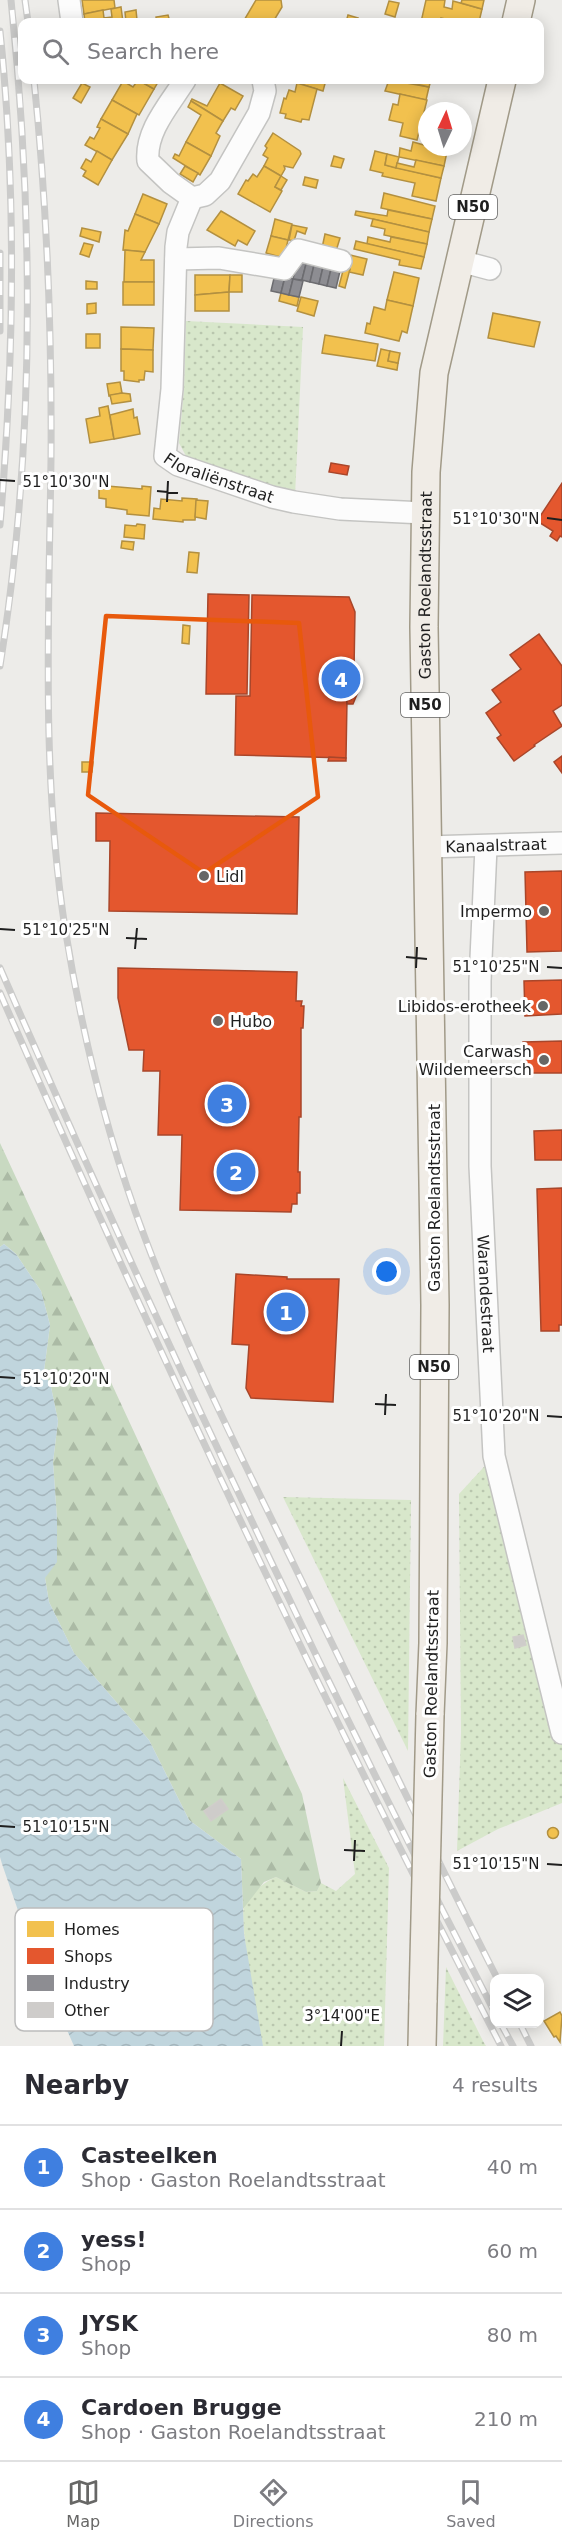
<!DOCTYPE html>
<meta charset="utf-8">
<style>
body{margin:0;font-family:"DejaVu Sans",sans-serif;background:#f2f2f3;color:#2b2b33}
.controls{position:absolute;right:18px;bottom:18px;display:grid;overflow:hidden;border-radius:12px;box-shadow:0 3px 15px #0003}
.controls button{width:54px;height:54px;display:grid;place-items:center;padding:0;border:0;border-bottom:2px solid #e1e1e2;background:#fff;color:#2b2b33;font:30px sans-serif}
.compass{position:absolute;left:418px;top:102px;width:54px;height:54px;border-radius:50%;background:#fff;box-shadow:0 3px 15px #0003;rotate:4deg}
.you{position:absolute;left:387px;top:1272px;width:21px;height:21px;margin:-15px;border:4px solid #fff;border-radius:50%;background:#1a73e8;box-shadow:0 0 0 9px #1a73e833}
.badge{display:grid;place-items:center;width:39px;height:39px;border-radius:50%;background:#676766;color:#fff;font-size:20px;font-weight:700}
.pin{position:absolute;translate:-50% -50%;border:3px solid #fff;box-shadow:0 2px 6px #0006}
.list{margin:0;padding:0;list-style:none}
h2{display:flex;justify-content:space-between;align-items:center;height:78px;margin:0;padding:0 24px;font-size:26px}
h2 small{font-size:20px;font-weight:400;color:#7c7c81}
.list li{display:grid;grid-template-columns:39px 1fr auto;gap:18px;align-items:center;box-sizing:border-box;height:84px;padding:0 24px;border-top:2px solid #e1e1e2}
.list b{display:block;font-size:22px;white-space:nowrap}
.list p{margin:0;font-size:20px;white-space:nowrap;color:#7c7c81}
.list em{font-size:20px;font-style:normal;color:#7c7c81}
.icon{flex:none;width:33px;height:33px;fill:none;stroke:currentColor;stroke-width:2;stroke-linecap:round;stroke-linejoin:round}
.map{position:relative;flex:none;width:562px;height:2046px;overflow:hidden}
.search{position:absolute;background:#fff;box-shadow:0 3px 15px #0003;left:18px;right:18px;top:18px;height:66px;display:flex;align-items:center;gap:15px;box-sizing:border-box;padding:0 21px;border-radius:12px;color:#7c7c81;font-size:22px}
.sheet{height:414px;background:#fff}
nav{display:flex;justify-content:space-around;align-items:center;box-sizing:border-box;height:84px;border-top:2px solid #e1e1e2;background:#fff;font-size:16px;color:#7c7c81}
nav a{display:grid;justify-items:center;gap:3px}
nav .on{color:#676766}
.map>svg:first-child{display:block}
.grass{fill:url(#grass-dots)}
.forest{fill:url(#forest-firs)}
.water{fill:url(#water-waves)}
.homes{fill:#f2c14e;stroke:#b39040;stroke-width:1.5}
.shops{fill:#e4572e;stroke:#a9462a;stroke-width:1.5}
.industry{fill:#8d8d92;stroke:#6c6c70;stroke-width:1.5}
.building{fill:#ceccca;stroke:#d0ceca;stroke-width:1.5}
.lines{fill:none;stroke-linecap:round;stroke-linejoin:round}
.minor-casing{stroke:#c4c4c2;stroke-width:24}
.major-casing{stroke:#a19a88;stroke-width:30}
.minor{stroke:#fcfcfc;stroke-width:21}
.major{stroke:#f0ece6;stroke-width:27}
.rail-casing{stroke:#cbcbca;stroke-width:7}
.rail{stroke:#fff;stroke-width:4.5;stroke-dasharray:14;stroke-linecap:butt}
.major-bridge-casing{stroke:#a19a88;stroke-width:30;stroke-linecap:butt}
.major-bridge{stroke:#f0ece6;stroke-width:27}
.marked{fill:none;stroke:#e8590c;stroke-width:4.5;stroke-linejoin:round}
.ticks{fill:none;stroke:#1f1f1f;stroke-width:2}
.poi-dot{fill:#676766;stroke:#fff;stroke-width:2}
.labels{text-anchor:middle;stroke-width:6;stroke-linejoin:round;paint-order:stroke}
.shield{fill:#fff;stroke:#626262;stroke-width:1.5}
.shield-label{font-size:15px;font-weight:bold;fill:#1f1f1f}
.street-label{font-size:16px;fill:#1f1f1f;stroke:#fff}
.poi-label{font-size:16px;fill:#1f1f1f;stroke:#fff;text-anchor:end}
.key{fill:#fff;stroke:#bcbcbc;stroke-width:1.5}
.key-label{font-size:16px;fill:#1f1f1f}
.ticks-label{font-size:15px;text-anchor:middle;fill:#1f1f1f;stroke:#fff;stroke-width:6;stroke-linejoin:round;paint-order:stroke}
</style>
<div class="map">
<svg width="562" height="2046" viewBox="0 0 562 2046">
<defs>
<pattern id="grass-dots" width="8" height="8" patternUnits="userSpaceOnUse" patternTransform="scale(1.5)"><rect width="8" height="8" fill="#d8e7cb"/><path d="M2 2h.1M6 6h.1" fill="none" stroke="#b9c6ae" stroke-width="1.8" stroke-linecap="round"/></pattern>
<pattern id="forest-firs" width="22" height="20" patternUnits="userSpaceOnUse" patternTransform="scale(1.5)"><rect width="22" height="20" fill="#c8d9c1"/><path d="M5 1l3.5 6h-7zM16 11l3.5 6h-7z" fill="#abbaa5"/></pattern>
<pattern id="water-waves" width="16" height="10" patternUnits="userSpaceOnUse" patternTransform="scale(1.5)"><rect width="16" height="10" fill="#c0d5dd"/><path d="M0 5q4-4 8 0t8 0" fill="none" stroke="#a5b6bd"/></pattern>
</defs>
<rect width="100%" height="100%" fill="#edece9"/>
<g class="grass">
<polygon points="186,321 303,327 295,496 218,471 186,456 179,443 184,389"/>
<polygon points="494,1456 562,1733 562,1803 498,1829 457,1851 461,1733 459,1494"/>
<polygon points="283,1497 411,1500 408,1751"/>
<path d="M343,1778L389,1868L384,2046H263C258,2028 239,1920 244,1908C249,1894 264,1882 276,1877L306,1892L317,1891L321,1883L336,1891L355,1874Z"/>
<polygon points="446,1967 483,2041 486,2046 443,2046"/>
</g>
<polygon class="forest" points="0,1143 302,1794 321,1883 317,1891 306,1892 276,1877 264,1882 243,1909 241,1859 189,1820 149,1740 74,1653 49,1602 45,1578 57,1519 53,1462 58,1421 51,1387 44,1371 50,1325 41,1291 16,1254 4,1244 0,1247"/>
<polygon class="water" points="4,1244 16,1254 41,1291 50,1325 44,1371 51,1387 58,1421 53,1462 57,1519 57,1562 45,1578 49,1602 74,1653 149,1740 189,1820 241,1859 244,1934 263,2046 74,2046 32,1951 2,1864 0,1857 0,1247"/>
<g class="homes">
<polygon points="82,0 114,0 115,8 84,14"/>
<polygon points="256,0 281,0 282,7 273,22 243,22"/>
<polygon points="426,0 445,0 444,7 452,9 453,1 482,9 479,22 449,22 449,20 441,18 440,22 421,22"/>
<polygon points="462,0 484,0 482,9 461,3"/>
<polygon points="389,1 399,3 395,17 385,14"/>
<polygon points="121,7 123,22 85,22 84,14 103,10 104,18 112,17 111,9"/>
<polygon points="136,10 137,20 126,22 125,12"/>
<polygon points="168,15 170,22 157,22 156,17"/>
<polygon points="348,15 358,18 356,22 346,22"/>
<polygon points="138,80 154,89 139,115 112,100 123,81 133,87"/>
<polygon points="138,80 154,80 158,82 154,89"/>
<polygon points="298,80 326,80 323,91 297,83"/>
<polygon points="389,80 429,87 426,100 385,91"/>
<polygon points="399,80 431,80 429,87"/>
<polygon points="82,83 90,87 81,103 73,98"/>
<polygon points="220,83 243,96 235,110 231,108 223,121 191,101 192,99 207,106"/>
<polygon points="297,83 317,89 309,120 302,119 301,122 285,118 286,114 280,113 284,98 286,99 289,90 295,92"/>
<polygon points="400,94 427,100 417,140 400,136 403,123 389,120 393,104 398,105"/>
<polygon points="112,100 137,114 128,134 101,119"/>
<polygon points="191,101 223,121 216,133 220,136 211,156 186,142 201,115 188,107"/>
<polygon points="101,119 128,134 112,160 85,145 90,137 94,139 100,128 97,127"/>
<polygon points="273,133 300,151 301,154 293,168 284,166 285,169 281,176 264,166 268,158 263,155 267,148 265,146"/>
<polygon points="425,140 427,141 427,147 448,147 444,166 399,157 400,148 411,151 413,142 424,145"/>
<polygon points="186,142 211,156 200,175 173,158 175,154 179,156"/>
<polygon points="97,151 112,160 98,185 83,176 86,171 81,168 86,159 91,162"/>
<polygon points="375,151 387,154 385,165 441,178 436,201 412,196 415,183 382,176 383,173 370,170"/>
<polygon points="387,154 399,157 396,168 385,165"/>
<polygon points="334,156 344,159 341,168 331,166"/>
<polygon points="416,160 444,166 441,178 396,168 397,163 414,167"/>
<polygon points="185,166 198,173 193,182 180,174"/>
<polygon points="264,166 281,176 275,187 282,191 270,212 238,194 246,180 248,181 253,174 257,177"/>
<polygon points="281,176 287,180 281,190 275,187"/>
<polygon points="305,177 318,180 316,188 303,185"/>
<polygon points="384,193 435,206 432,219 381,208"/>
<polygon points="143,194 167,204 159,224 135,214"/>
<polygon points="388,210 432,219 429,232 355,215 356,211 387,216"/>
<polygon points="221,211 255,231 247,245 238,240 235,246 207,230"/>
<polygon points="135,214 159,224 145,252 123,250 125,230 128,231"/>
<polygon points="275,219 292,224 288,240 271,236"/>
<polygon points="373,219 429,232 427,244 384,235 385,229 371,226"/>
<polygon points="292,225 307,228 305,234 297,231 294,241 289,240"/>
<polygon points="82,228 101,232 99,242 80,236"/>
<polygon points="325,234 340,238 336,251 322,248"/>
<polygon points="271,236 288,240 284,258 266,253"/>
<polygon points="368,237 390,242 391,237 427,244 424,257 367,244"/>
<polygon points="356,241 424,257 421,269 399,265 400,260 354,249"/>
<polygon points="84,243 93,245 89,257 80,254"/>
<polygon points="125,250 145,252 141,260 154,260 154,282 124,282"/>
<polygon points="346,254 367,259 363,275 349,272 350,269 344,267"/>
<polygon points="344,267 350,269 345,288 339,286"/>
<polygon points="394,272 419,278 413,306 387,300"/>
<polygon points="195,275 230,275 229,292 195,295"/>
<polygon points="230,275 242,275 242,292 229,292"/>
<polygon points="86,281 97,282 97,289 86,289"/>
<rect x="123" y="282" width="31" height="23"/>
<polygon points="229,292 229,311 195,311 195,295"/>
<polygon points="281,293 299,297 297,306 279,301"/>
<polygon points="301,297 318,301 314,316 297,311"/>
<polygon points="387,300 413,306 407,333 402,331 399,341 365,333 367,323 370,324 374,307 385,310"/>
<polygon points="96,303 96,313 87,314 87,304"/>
<polygon points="493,313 540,322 534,347 488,338"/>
<polygon points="121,327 154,328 153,350 121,349"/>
<rect x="86" y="334" width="14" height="14"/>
<polygon points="325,335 378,344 375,361 322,353"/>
<polygon points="121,349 153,350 153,372 145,371 144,380 139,380 139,382 124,380 124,371 121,371"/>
<polygon points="381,349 390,351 388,361 398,363 397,370 377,366"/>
<polygon points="390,351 400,353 398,363 388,361"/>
<polygon points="120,382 122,393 109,396 107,384"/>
<polygon points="122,393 130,394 131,401 112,404 110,395"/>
<polygon points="108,406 114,439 90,443 86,419 100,416 99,408"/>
<polygon points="133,409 134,418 137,417 140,434 114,439 110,415"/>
<polygon points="107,486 142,489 142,486 151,487 149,516 127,514 127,510 106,507 106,499 99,498 99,488 107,489"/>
<polygon points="182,498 197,499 195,520 183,520 183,522 153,519 154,508 160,509 161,499 182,501"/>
<polygon points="196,500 208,501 206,519 195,517"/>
<polygon points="137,524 145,525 144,539 124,537 125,525 136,526"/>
<polygon points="122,541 134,542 133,550 121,548"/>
<polygon points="189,552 199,553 197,573 187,572"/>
<polygon points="183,625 190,626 189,644 182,643"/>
<polygon points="82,762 93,762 92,772 82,772"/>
<circle cx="553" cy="1833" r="5.5"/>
<polygon points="560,2012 562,2016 560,2042 556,2036 554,2037 544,2021"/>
</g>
<g class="shops">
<polygon points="331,463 349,466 347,475 329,472"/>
<polygon points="562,483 562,537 560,536 557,541 550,536 553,531 537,521"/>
<polygon points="208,594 249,595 247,694 206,694"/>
<polygon points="252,595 349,597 355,612 354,670 347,684 356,688 351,699 347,700 346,758 235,755 236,696 250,696"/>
<polygon points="539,634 562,666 562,705 553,711 562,726 534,745 535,746 514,761 497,738 501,735 486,713 501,702 492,690 521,669 510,655"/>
<polygon points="348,682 360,687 353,704 347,704 347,700 351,699 356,688 347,684"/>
<polygon points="562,756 562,773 554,762"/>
<polygon points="329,757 346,758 346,761 328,761"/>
<polygon points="96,813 299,817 297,914 109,911 110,841 96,841"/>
<polygon points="562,871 562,951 527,952 525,872"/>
<polygon points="118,968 297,972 296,1001 302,1001 301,1006 304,1006 303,1028 301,1028 301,1117 299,1117 298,1172 300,1172 300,1193 297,1193 297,1204 292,1204 291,1212 180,1210 182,1135 158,1135 160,1071 143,1071 144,1050 129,1050 118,998"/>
<polygon points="562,980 562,1014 525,1016 524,981"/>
<polygon points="562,1041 562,1073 526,1073 526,1047 523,1047 523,1042"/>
<polygon points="562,1130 562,1160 535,1160 534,1131"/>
<polygon points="562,1188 562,1325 559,1325 559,1331 541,1331 537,1189"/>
<polygon points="236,1274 287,1277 287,1279 339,1279 333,1402 251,1398 246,1388 249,1345 232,1344"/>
</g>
<g class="industry">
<polygon points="297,261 306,264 302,280 293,279"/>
<polygon points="306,264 314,265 310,282 302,280"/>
<polygon points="314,265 323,267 319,284 310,282"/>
<polygon points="323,267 331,269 327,286 319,284"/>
<polygon points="331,269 340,271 336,288 327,286"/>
<polygon points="275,274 285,277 281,293 271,291"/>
<polygon points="285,277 293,279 289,295 281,293"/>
<polygon points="293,279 303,281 299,297 289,295"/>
</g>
<g class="building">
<polygon points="523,1635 526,1645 515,1648 513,1637"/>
<polygon points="221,1799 228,1809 211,1821 204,1811"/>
</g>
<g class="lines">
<g class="minor-casing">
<g id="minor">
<polyline points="69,0 72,22"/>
<path d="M185,80C170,104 145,131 148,161L171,183L192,198L205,195L220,181L259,113L265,91L263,80"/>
<path id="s1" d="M192,198L178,232L176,247L172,389L165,456L178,465L272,497L294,502L340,509L424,513"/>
<polyline points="176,259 219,258 284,269 298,250 341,261"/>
<polyline points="460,261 490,269"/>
<path id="s2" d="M428,847L562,843"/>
<path id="s3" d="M486,847L480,981V1166L494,1456L562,1733"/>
</g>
</g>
<g class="major-casing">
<g id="major">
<polyline points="516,22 521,0"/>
<path id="s4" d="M430,1715L433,1643L435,1305L424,627L426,472L434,373L502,80"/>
<polyline points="422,2046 423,2000"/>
</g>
</g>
<use href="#minor" class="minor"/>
<use href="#major" class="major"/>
<g class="rail-casing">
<g id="rail">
<polyline points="25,0 28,22"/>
<path d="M0,31C17,195 14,361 0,525"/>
<path d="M34,80C47,206 52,332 51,459C49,615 41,773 65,928C82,1034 107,1138 145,1238C187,1350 242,1458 294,1565C361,1703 428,1842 497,1978"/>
<polyline points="0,253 0,331"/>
<path d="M0,666C35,446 34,221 11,0"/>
<path d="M0,968C154,1321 318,1669 494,2011"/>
<path d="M0,993C156,1349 322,1701 501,2046"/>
<polyline points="501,2024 513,2046"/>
<polyline points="520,2024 531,2046"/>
</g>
</g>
<use href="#rail" class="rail"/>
<g class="major-bridge-casing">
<polyline id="major-bridge" points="423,2000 430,1715"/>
</g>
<use href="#major-bridge" class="major-bridge"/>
</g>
<path class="marked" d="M106,616L299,623L318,797L204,873L88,795Z"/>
<path class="ticks" d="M0,480L15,481M157,491L178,493M167,502L168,481M547,518L562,520M0,929L15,930M126,938L147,939M135,949L137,928M406,957L427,959M547,967L562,968M416,968L417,947M0,1377L15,1378M375,1404L396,1405M385,1415L386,1394M547,1416L562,1417M0,1826L15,1827M344,1850L365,1851M354,1861L355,1840M547,1864L562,1865M341,2046L342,2031"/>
<g class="poi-dot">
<circle cx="204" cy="876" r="6"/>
<circle cx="544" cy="911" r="6"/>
<circle cx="543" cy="1006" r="6"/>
<circle cx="218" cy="1021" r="6"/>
<circle cx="544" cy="1060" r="6"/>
</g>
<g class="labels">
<g class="shield">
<rect x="449" y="195" width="48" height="24" rx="4.5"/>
<rect x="401" y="693" width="48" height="24" rx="4.5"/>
<rect x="410" y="1355" width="48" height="24" rx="4.5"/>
</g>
<g class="shield-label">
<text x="473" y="212">N50</text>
<text x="425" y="710">N50</text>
<text x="434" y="1372">N50</text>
</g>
<g class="street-label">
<text dy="6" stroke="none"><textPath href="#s1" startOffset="320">Floraliënstraat</textPath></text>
<text dy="6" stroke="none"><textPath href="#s4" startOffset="1130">Gaston Roelandtsstraat</textPath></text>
<text dy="6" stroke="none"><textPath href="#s2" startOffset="68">Kanaalstraat</textPath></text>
<text transform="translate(434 1198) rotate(-90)" y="6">Gaston Roelandtsstraat</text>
<text dy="6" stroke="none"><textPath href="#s3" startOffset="447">Warandestraat</textPath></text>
<text transform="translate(431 1684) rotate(-89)" y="6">Gaston Roelandtsstraat</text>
</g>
<g class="poi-label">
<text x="216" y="882" text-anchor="start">Lidl</text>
<text x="532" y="917">Impermo</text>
<text x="531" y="1012">Libidos-erotheek</text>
<text x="230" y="1027" text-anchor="start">Hubo</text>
<text x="532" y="1057">Carwash<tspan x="532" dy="18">Wildemeersch</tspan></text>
</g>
</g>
<rect x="15" y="1908" width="198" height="123" rx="9" class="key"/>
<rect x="27" y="1921" width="27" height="16" fill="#f2c14e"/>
<rect x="27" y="1948" width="27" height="16" fill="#e4572e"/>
<rect x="27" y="1975" width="27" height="16" fill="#8d8d92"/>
<rect x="27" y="2002" width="27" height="16" fill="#ceccca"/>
<g class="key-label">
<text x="64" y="1935">Homes</text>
<text x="64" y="1962">Shops</text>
<text x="64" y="1989">Industry</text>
<text x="64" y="2016">Other</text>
</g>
<g class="ticks-label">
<text x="66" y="487">51°10'30"N</text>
<text x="496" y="524">51°10'30"N</text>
<text x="66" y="935">51°10'25"N</text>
<text x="496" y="972">51°10'25"N</text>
<text x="66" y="1384">51°10'20"N</text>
<text x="496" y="1421">51°10'20"N</text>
<text x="66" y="1832">51°10'15"N</text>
<text x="496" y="1869">51°10'15"N</text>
<text x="342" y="2021">3°14'00"E</text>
</g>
</svg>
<div class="controls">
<button><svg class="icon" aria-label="layers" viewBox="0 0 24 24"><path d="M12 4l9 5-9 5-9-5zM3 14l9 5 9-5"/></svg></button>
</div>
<svg class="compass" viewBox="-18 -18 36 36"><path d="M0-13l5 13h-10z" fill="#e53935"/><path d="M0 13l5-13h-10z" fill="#7c7c81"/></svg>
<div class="you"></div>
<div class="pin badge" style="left:286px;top:1312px;background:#3f7fe0">1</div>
<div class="pin badge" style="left:236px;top:1172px;background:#3f7fe0">2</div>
<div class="pin badge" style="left:227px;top:1104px;background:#3f7fe0">3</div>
<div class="pin badge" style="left:341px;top:679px;background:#3f7fe0">4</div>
<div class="search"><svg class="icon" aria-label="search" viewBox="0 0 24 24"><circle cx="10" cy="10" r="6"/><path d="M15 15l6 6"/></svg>Search here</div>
</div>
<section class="sheet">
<h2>Nearby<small>4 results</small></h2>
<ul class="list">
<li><span class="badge" style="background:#3f7fe0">1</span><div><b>Casteelken</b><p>Shop · Gaston Roelandtsstraat</p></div><em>40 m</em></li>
<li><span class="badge" style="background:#3f7fe0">2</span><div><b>yess!</b><p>Shop</p></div><em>60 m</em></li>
<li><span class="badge" style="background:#3f7fe0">3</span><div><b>JYSK</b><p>Shop</p></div><em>80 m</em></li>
<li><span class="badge" style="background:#3f7fe0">4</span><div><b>Cardoen Brugge</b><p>Shop · Gaston Roelandtsstraat</p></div><em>210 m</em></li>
</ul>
</section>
<nav>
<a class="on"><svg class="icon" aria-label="map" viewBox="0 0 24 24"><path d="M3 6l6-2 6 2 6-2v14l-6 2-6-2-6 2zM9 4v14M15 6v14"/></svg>Map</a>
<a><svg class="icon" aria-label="directions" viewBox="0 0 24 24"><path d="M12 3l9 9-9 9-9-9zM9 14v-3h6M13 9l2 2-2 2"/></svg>Directions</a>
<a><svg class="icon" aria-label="saved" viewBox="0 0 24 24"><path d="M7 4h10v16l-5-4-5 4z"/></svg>Saved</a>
</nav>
